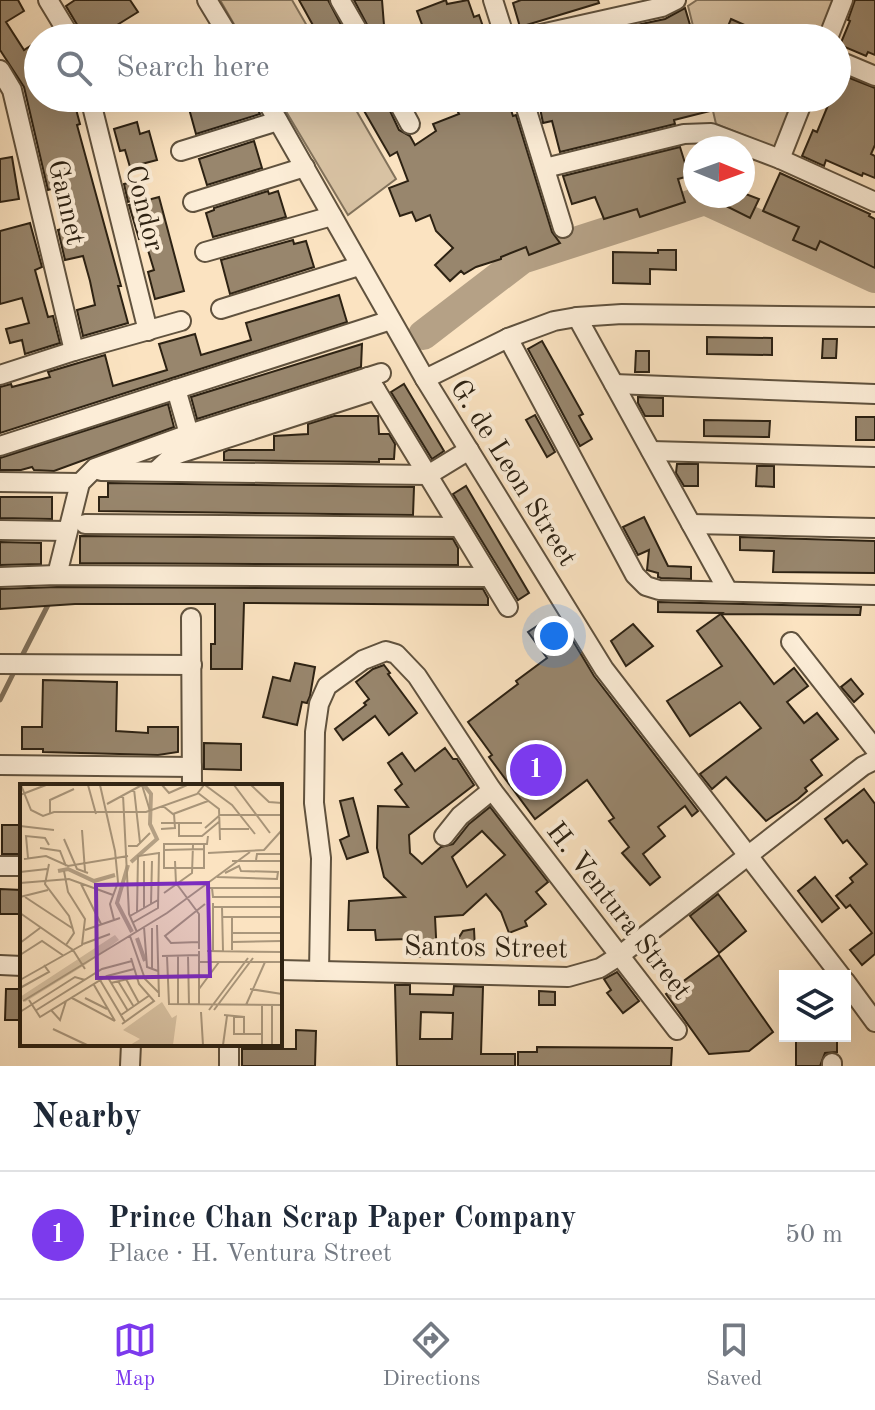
<!DOCTYPE html>
<meta charset="utf-8">
<style>
body{margin:0;font-family:"Old Standard TT",serif;background:#f6f6f7;color:#1f2937}
.controls{position:absolute;right:24px;bottom:24px;display:grid;overflow:hidden;border-radius:0px;box-shadow:0 8px 32px #0002}
.controls button{width:72px;height:72px;display:grid;place-items:center;padding:0;border:0;border-bottom:2px solid #e0e1e3;background:#fff;color:#1f2937;font:40px sans-serif}
.compass{position:absolute;left:683px;top:136px;width:72px;height:72px;border-radius:50%;background:#fff;box-shadow:0 8px 32px #0002;rotate:91deg}
.you{position:absolute;left:554px;top:636px;width:28px;height:28px;margin:-20px;border:6px solid #fff;border-radius:50%;background:#1a73e8;box-shadow:0 0 0 12px #1a73e833}
.badge{display:grid;place-items:center;width:52px;height:52px;border-radius:50%;background:#7c3aed;color:#fff;font-size:26px;font-weight:700}
.pin{position:absolute;translate:-50% -50%;border:4px solid #fff;box-shadow:0 2px 8px #0006}
.list{margin:0;padding:0;list-style:none}
h2{display:flex;justify-content:space-between;align-items:center;height:104px;margin:0;padding:0 32px;font-size:34px}
h2 small{font-size:26px;font-weight:400;color:#747a83}
.list li{display:grid;grid-template-columns:52px 1fr auto;gap:24px;align-items:center;box-sizing:border-box;height:128px;padding:0 32px;border-top:2px solid #e0e1e3}
.list b{display:block;font-size:30px;white-space:nowrap}
.list p{margin:0;font-size:26px;white-space:nowrap;color:#747a83}
.list em{font-size:26px;font-style:normal;color:#747a83}
.icon{flex:none;width:44px;height:44px;fill:none;stroke:currentColor;stroke-width:2;stroke-linecap:round;stroke-linejoin:round}
.map{position:relative;flex:none;width:875px;height:1066px;overflow:hidden}
.search{position:absolute;background:#fff;box-shadow:0 8px 32px #0002;left:24px;right:24px;top:24px;height:88px;display:flex;align-items:center;gap:20px;box-sizing:border-box;padding:0 28px;border-radius:44px;color:#747a83;font-size:30px}
.sheet{height:232px;background:#fff}
nav{display:flex;justify-content:space-around;align-items:center;box-sizing:border-box;height:112px;border-top:2px solid #e0e1e3;background:#fff;font-size:22px;color:#747a83}
nav a{display:grid;justify-items:center;gap:4px}
nav .on{color:#7c3aed}
.map>svg:first-child{display:block}
.green{fill:#d8c2a3;stroke:#82725b;stroke-width:2}
.lines{fill:none;stroke-linecap:round;stroke-linejoin:round}
.stream{stroke:#7f6e58;stroke-width:5}
.river{stroke:#b5a186;stroke-width:30}
.building{fill:#98866d;stroke:#2d2213;stroke-width:2;fill-rule:evenodd}
.minor-casing{stroke:#60523e;stroke-width:22}
.minor{stroke:#fcedd7;stroke-width:18}
.labels{text-anchor:middle;stroke-width:8;stroke-linejoin:round;paint-order:stroke}
.street-label{font-size:28px;fill:#2d2213;stroke:#fcedd7}
.inset-river{fill:none;stroke:#b5a186;stroke-width:4}
.inset-road{fill:none;stroke:#a9967b;stroke-width:2}
.view{fill:#7b2cbf;fill-opacity:0.15;stroke:#7b2cbf;stroke-width:4}
.inset-edge{fill:none;stroke:#2d2213;stroke-width:4}
</style>
<div class="map">
<svg width="875" height="1066" viewBox="0 0 875 1066">
<rect width="100%" height="100%" fill="#fbe3c1"/>
<filter id="stains"><feTurbulence type="fractalNoise" baseFrequency=".0025" numOctaves="4"/><feColorMatrix values="0 0 0 0 .2 0 0 0 0 .09 0 0 0 0 .02 0 0 0 .5 -.17"/></filter>
<radialGradient id="worn" r=".72"><stop offset=".6" stop-color="#630" stop-opacity="0"/><stop offset="1" stop-color="#630" stop-opacity=".3"/></radialGradient>
<g class="green">
<polygon points="220,0 292,0 314,38 242,38"/>
<polygon points="697,0 836,0 821,38 696,38 688,6"/>
<polygon points="278,98 349,98 396,179 348,215"/>
<polygon points="710,98 796,98 776,148 716,124"/>
</g>
<g class="lines">
<g class="stream">
<polyline points="23,654 50,601"/>
<polyline points="0,700 14,672"/>
</g>
<polyline class="river" points="423,335 522,259 705,200 875,278"/>
</g>
<g class="building">
<polygon points="0,0 18,0 24,11 6,22 24,50 38,41 38,98 73,98 80,124 77,125 121,286 118,286 128,323 83,336 77,310 95,305 90,281 83,256 65,260 58,230 76,225 65,185 48,190 24,87 0,50"/>
<polygon points="75,0 130,0 138,12 109,30 111,33 102,38 85,38 66,6"/>
<polygon points="299,0 328,0 348,38 320,38"/>
<polygon points="354,0 382,0 385,38 374,38"/>
<polygon points="446,0 447,4 468,0 474,17 479,15 487,38 427,38 417,11"/>
<polygon points="521,0 598,0 599,3 520,27 513,3"/>
<polygon points="855,0 875,0 875,55 868,52 866,56 840,45 850,21 848,20"/>
<polygon points="685,8 693,35 680,38 630,38 627,27 665,19"/>
<polygon points="731,19 774,38 723,38"/>
<polygon points="837,73 875,88 875,145 871,154 875,156 875,178 863,173 862,176 826,160 824,166 802,156 813,130 817,132 831,98 837,98"/>
<polygon points="214,98 226,98 229,106 253,100 260,114 196,134 188,105"/>
<polygon points="366,98 384,98 399,130 410,136 415,145 436,131 433,124 459,114 457,110 464,107 460,98 507,98 513,116 516,115 552,232 560,243 529,255 526,247 501,257 501,259 476,267 464,274 461,271 450,281 435,265 453,248 436,231 430,215 416,221 412,212 400,216 389,188 408,181 397,152 390,156 359,102"/>
<polygon points="538,98 643,98 643,102 658,98 707,98 710,111 674,120 675,124 560,152 552,121 543,123"/>
<polygon points="137,122 140,134 149,131 157,160 130,167 125,150 120,151 114,129"/>
<polygon points="254,141 262,168 207,185 199,159"/>
<polygon points="680,147 689,176 678,179 685,202 640,217 637,209 604,219 595,197 572,204 563,176"/>
<polygon points="12,157 19,199 0,202 0,159"/>
<polygon points="780,173 870,214 869,216 875,219 875,268 820,241 816,250 793,240 799,227 763,211"/>
<polygon points="135,181 139,198 128,202 124,184"/>
<polygon points="268,191 269,194 278,191 286,217 213,237 206,213 214,210 214,208"/>
<polygon points="743,193 759,199 750,218 706,196 743,196"/>
<polygon points="159,197 184,291 155,299 148,272 154,270 144,237 139,239 129,205"/>
<polygon points="30,223 42,267 35,270 48,317 53,316 60,343 25,354 22,340 10,343 6,329 29,323 22,298 0,304 0,231"/>
<polygon points="293,240 294,244 306,241 314,267 230,294 221,260"/>
<polygon points="658,250 676,250 676,270 650,269 650,284 613,283 613,252 658,253"/>
<polygon points="339,295 347,322 0,433 0,387 11,384 12,387 50,377 48,372 105,355 113,386 167,370 159,344 195,334 201,355 251,340 246,323"/>
<polygon points="707,337 772,338 772,355 707,354"/>
<polygon points="823,339 837,339 836,358 822,358"/>
<polygon points="542,341 583,414 579,416 592,439 580,446 528,349"/>
<polygon points="362,344 361,367 197,419 191,397"/>
<polygon points="636,351 649,351 649,372 635,372"/>
<polygon points="404,384 444,451 432,459 391,392"/>
<polygon points="638,397 663,398 663,416 645,416 638,403"/>
<polygon points="168,404 174,427 54,471 34,470 32,467 21,470 0,470 0,458"/>
<polygon points="535,415 555,452 547,457 526,420"/>
<polygon points="334,416 378,416 379,434 389,434 395,444 394,459 379,459 379,462 224,460 224,452 228,450 274,450 274,436 308,434 308,424"/>
<rect x="856" y="417" width="19" height="23"/>
<polygon points="704,420 770,421 769,437 704,436"/>
<polygon points="677,464 698,464 698,486 684,486 676,473"/>
<polygon points="757,466 774,466 774,487 756,486"/>
<polygon points="108,483 414,487 413,515 99,511 99,497 108,497"/>
<polygon points="466,486 529,593 518,600 453,494"/>
<polygon points="0,497 52,497 52,519 0,518"/>
<polygon points="644,517 668,566 691,567 691,579 661,578 658,577 658,573 647,570 649,550 638,555 623,527"/>
<polygon points="80,536 453,539 458,548 458,565 80,563"/>
<polygon points="740,537 875,541 875,573 773,572 774,551 740,550"/>
<polygon points="0,542 41,543 41,564 0,565"/>
<polygon points="57,587 483,589 488,598 488,605 244,603 242,669 211,669 211,644 215,644 215,604 75,604 0,609 0,589"/>
<polygon points="658,602 861,607 860,615 721,614 774,684 794,668 808,686 787,702 804,723 817,713 838,739 811,760 822,775 805,788 807,791 798,799 766,821 726,777 712,789 700,774 761,728 740,702 690,736 667,701 722,666 697,631 722,613 658,612"/>
<polygon points="543,622 562,648 573,641 594,676 698,811 692,816 685,806 658,827 665,836 643,854 660,877 650,885 622,853 629,847 609,821 614,818 587,780 535,819 489,757 492,755 468,722 518,684 516,681 547,658 528,632"/>
<polygon points="633,624 653,646 626,666 611,641"/>
<polygon points="295,663 315,667 310,696 307,703 302,702 297,725 263,717 273,677 290,681"/>
<polygon points="384,665 390,673 388,674 417,713 389,735 375,716 343,740 335,729 366,705 364,703 369,699 356,682 373,669"/>
<polygon points="851,679 863,694 854,702 841,687"/>
<polygon points="43,680 117,682 116,731 148,733 148,727 178,727 178,752 158,755 43,752 43,749 22,749 22,727 42,727"/>
<polygon points="204,743 241,744 241,770 204,769"/>
<path d="M445,748L453,759H457L474,785L409,835L410,853L422,864L441,847L453,844L469,824L490,807L548,882L536,892L546,904L525,921L527,926L509,933L501,912L486,894L463,915L435,917L437,956L410,957L409,939L376,940L375,930H348L349,901L405,897L384,877L377,848L378,806L408,807L395,790L402,784L388,763L402,753L415,771ZM482,831L505,855L467,887L452,857Z"/>
<polygon points="864,789 875,804 875,954 862,965 850,950 872,933 850,905 846,908 836,896 853,882 850,878 867,864 847,840 843,843 825,819"/>
<polygon points="353,798 368,852 347,859 340,840 349,836 340,801"/>
<rect x="2" y="825" width="20" height="29"/>
<polygon points="815,877 839,908 822,922 798,891"/>
<polygon points="0,889 22,890 22,914 0,914"/>
<polygon points="718,894 746,931 719,953 690,916"/>
<polygon points="474,929 475,949 450,952 463,931"/>
<polygon points="719,955 773,1032 749,1051 709,1054 666,994"/>
<polygon points="617,972 639,1001 623,1013 607,993 611,990 604,979"/>
<path d="M395,985H410V994L453,995L454,986L483,987L481,1054H515V1066H397ZM421,1012L453,1013L452,1039H420Z"/>
<polygon points="6,989 22,989 21,1020 5,1020"/>
<polygon points="539,991 555,992 555,1005 539,1005"/>
<polygon points="296,1030 316,1031 315,1066 242,1066 242,1049 296,1049"/>
<polygon points="796,1036 837,1036 837,1052 825,1053 820,1066 796,1066"/>
<polygon points="537,1047 672,1048 671,1066 518,1066 518,1052 537,1052"/>
</g>
<g class="lines">
<g class="minor-casing">
<g id="minor">
<polyline points="48,0 71,38"/>
<polyline points="207,0 230,38"/>
<polyline points="340,0 362,38"/>
<polyline points="493,0 505,38"/>
<polyline points="523,38 662,7 676,0"/>
<polyline points="828,38 843,0"/>
<polyline points="837,60 875,76"/>
<polyline points="0,70 12,90 74,351"/>
<polyline points="90,98 148,331"/>
<polyline points="265,98 425,379 604,669 841,976"/>
<polyline points="396,98 410,124"/>
<polyline points="523,98 563,228"/>
<polyline points="171,100 178,98"/>
<polyline points="181,151 278,121"/>
<polyline points="780,159 804,98"/>
<polyline points="545,168 684,134 711,133 780,159 875,202"/>
<polyline points="193,202 305,167"/>
<polyline points="205,252 332,216"/>
<polyline points="221,309 359,266"/>
<polyline points="577,317 728,591"/>
<polyline points="508,338 635,575 646,586 659,590 875,595"/>
<polyline points="0,375 74,351 181,321"/>
<polyline points="368,377 508,607"/>
<polyline points="425,379 508,338 554,321 577,317 622,314 875,317"/>
<polyline points="614,384 875,394"/>
<polyline points="176,389 189,434"/>
<polyline points="0,446 391,320"/>
<polyline points="651,451 875,457"/>
<polyline points="157,470 171,457 181,453 376,390"/>
<polyline points="101,471 428,475 469,450"/>
<polyline points="0,482 80,483"/>
<polyline points="85,524 459,527"/>
<polyline points="691,524 875,528"/>
<polyline points="0,530 67,531"/>
<polyline points="57,575 80,483 95,468 189,434 381,373"/>
<polyline points="0,577 57,575 489,577"/>
<polyline points="191,618 192,786"/>
<polyline points="791,642 875,749"/>
<polyline points="0,664 192,665"/>
<polyline points="0,765 192,767"/>
<polyline points="444,836 460,816 492,790"/>
<polyline points="0,866 22,866"/>
<polyline points="0,965 22,966"/>
<polyline points="280,970 568,977 600,968 619,956 863,766 875,760"/>
<polyline points="319,971 321,858 314,803 315,732 319,704 327,686 363,660 386,651 396,654 417,676 492,790 677,1030"/>
<polyline points="845,981 875,1022"/>
<polyline points="130,1066 131,1044"/>
<polyline points="229,1066 229,1047"/>
<polyline points="832,1066 832,1063"/>
</g>
</g>
<use href="#minor" class="minor"/>
</g>
<g class="labels">
<g class="street-label">
<text transform="translate(68 202) rotate(77)" y="10">Gannet</text>
<text transform="translate(146 208) rotate(76)" y="10">Condor</text>
<text transform="translate(515 472) rotate(58)" y="10">G. de Leon Street</text>
<text transform="translate(620 910) rotate(52)" y="10">H. Ventura Street</text>
<text transform="translate(486 946) rotate(1)" y="10">Santos Street</text>
</g>
</g>
<g transform="translate(20 784)">
<rect width="262" height="262" fill="#fbe3c1"/>
<path d="M95,151L99,156L65,181L5,218L0,213ZM142,218L152,234L157,231L153,261H110L120,255L103,246Z" fill="#d8c2a3"/>
<path class="inset-river" d="M111,78L137,55L130,40L131,10L124,1M108,81L97,119L112,148M38,87L48,85L74,97L95,91M117,154L125,177"/>
<path class="inset-road" d="M1,1L11,26L23,32L34,28H126L177,10L184,1M68,1L76,30M80,1L95,67L98,98L90,120L94,136M122,1L130,27M142,1L149,9L167,1M185,1L212,21L235,50M214,1L250,49M231,1L249,18L262,19M114,5L120,59M178,9L199,25L200,56M0,11L26,1M103,11L109,130L117,148M87,20L122,1M143,22L153,30L188,17M30,29V16L54,5M141,39H182M159,39V52H182L200,37M0,42L34,46M185,44L200,31H262M141,45L155,44L154,30M200,45H229M62,46L65,87M44,55L57,85L68,89M184,60V84H144V60H187L188,52M108,62H117L130,49M20,64L40,67L46,82M144,66L184,65M188,69L244,66L262,46M8,74L6,52L25,54L29,61M4,75L26,72L48,82L108,72M236,76L237,70H262M155,77L156,99L179,130V165M212,77H262M29,80L25,100L49,132L54,149L46,161M0,88L27,85M197,93L257,95L258,88L221,87L219,82L205,89M0,99L49,95L93,111M61,100L81,140M188,104H262M192,104L193,113H262M144,109L172,89L173,61M0,113L28,106M5,113L52,144M193,119V167M131,120L132,77M193,123H262M202,123L203,167M124,124V77M117,128L118,72L139,69M0,129L53,166L65,185M110,132L138,116M202,133H262M212,133V166M112,139L138,124L139,68M137,141L139,213M124,143L127,183L138,187M132,144V184M65,146L100,134M212,149H262M110,152L125,195L139,209M179,158L151,159L145,152L185,120M212,158L262,157M0,159L20,144M63,160L90,150M179,167V221M187,167L262,168M0,171L22,157L44,172M142,172L179,171M147,172L149,220L262,221M158,172V221M168,172L169,221M179,178H262M87,192L108,227M106,195L119,219M0,196L62,161L65,135L48,108L44,87M80,196L105,238M98,197L114,223M91,199L116,193M74,201L95,237M0,204L29,188L24,181M179,205L199,178M230,205L262,210M52,214L95,237M65,214L87,225M9,216L20,233L87,192L114,185M3,217L147,129L230,68M226,221L245,178M31,226L40,236L46,217M189,226L228,174M194,226L233,174M15,227L82,185L112,177M0,228L55,193L65,196M181,228L183,261M101,231L130,211M204,231L224,233V250M214,232V250H242M102,240L134,217L119,200L111,174M33,245L67,261M203,261L207,232M242,261V221M252,261V221"/>
<path class="view" d="M188,99L190,192L77,194L76,101Z"/>
<rect width="262" height="262" class="inset-edge"/>
</g>
<rect width="100%" height="100%" filter="url(#stains)"/>
<rect width="100%" height="100%" fill="url(#worn)"/>
</svg>
<div class="controls">
<button><svg class="icon" aria-label="layers" viewBox="0 0 24 24"><path d="M12 4l9 5-9 5-9-5zM3 14l9 5 9-5"/></svg></button>
</div>
<svg class="compass" viewBox="-18 -18 36 36"><path d="M0-13l5 13h-10z" fill="#e53935"/><path d="M0 13l5-13h-10z" fill="#747a83"/></svg>
<div class="you"></div>
<div class="pin badge" style="left:536px;top:770px">1</div>
<div class="search"><svg class="icon" aria-label="search" viewBox="0 0 24 24"><circle cx="10" cy="10" r="6"/><path d="M15 15l6 6"/></svg>Search here</div>
</div>
<section class="sheet">
<h2>Nearby<small></small></h2>
<ul class="list">
<li><span class="badge">1</span><div><b>Prince Chan Scrap Paper Company</b><p>Place · H. Ventura Street</p></div><em>50 m</em></li>
</ul>
</section>
<nav>
<a class="on"><svg class="icon" aria-label="map" viewBox="0 0 24 24"><path d="M3 6l6-2 6 2 6-2v14l-6 2-6-2-6 2zM9 4v14M15 6v14"/></svg>Map</a>
<a><svg class="icon" aria-label="directions" viewBox="0 0 24 24"><path d="M12 3l9 9-9 9-9-9zM9 14v-3h6M13 9l2 2-2 2"/></svg>Directions</a>
<a><svg class="icon" aria-label="saved" viewBox="0 0 24 24"><path d="M7 4h10v16l-5-4-5 4z"/></svg>Saved</a>
</nav>
